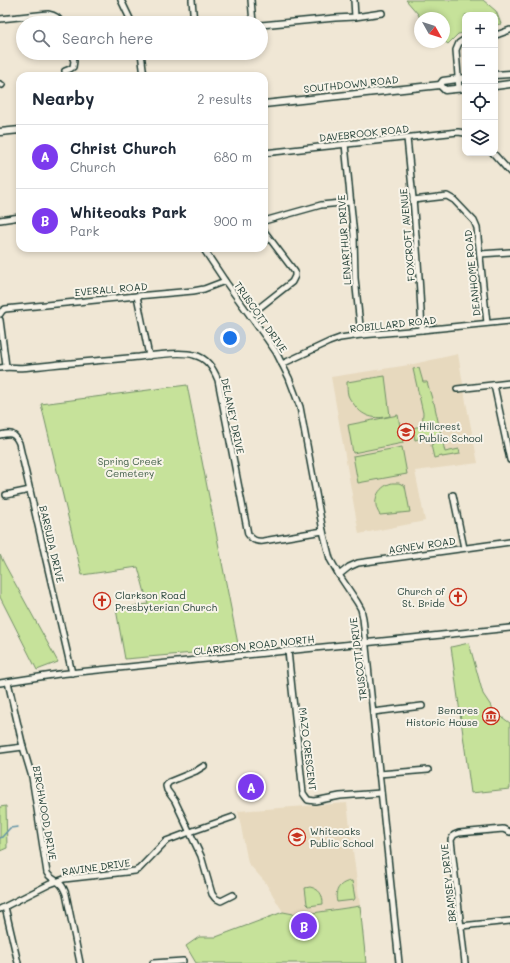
<!DOCTYPE html>
<meta charset="utf-8">
<style>
body{margin:0;font-family:Mali,sans-serif;background:#f2f2f3;color:#1f2937}
.controls{position:absolute;right:12px;top:12px;display:grid;overflow:hidden;border-radius:8px;box-shadow:0 2px 6px #0003}
.controls button{width:36px;height:36px;display:grid;place-items:center;padding:0;border:0;border-bottom:1px solid #e0e1e3;background:#fff;color:#1f2937;font:20px sans-serif}
.compass{position:absolute;left:414px;top:12px;width:36px;height:36px;border-radius:50%;background:#fff;box-shadow:0 2px 6px #0003;rotate:129deg}
.you{position:absolute;left:230px;top:338px;width:14px;height:14px;margin:-10px;border:3px solid #fff;border-radius:50%;background:#1a73e8;box-shadow:0 0 0 6px #1a73e833}
.badge{display:grid;place-items:center;width:26px;height:26px;border-radius:50%;background:#7c3aed;color:#fff;font-size:13px;font-weight:700}
.pin{position:absolute;translate:-50% -50%;border:2px solid #fff;box-shadow:0 1px 4px #0006}
.list{margin:0;padding:0;list-style:none}
h2{display:flex;justify-content:space-between;align-items:center;height:52px;margin:0;padding:0 16px;font-size:17px}
h2 small{font-size:13px;font-weight:400;color:#747a83}
.list li{display:grid;grid-template-columns:26px 1fr auto;gap:12px;align-items:center;box-sizing:border-box;height:64px;padding:0 16px;border-top:1px solid #e0e1e3}
.list b{display:block;font-size:15px;white-space:nowrap}
.list p{margin:0;font-size:13px;white-space:nowrap;color:#747a83}
.list em{font-size:13px;font-style:normal;color:#747a83}
.icon{flex:none;width:22px;height:22px;fill:none;stroke:currentColor;stroke-width:2;stroke-linecap:round;stroke-linejoin:round}
.map{position:relative;flex:none;width:510px;height:963px;overflow:hidden}
.search{position:absolute;background:#fff;box-shadow:0 2px 6px #0003;left:16px;top:16px;width:252px;height:44px;display:flex;align-items:center;gap:10px;box-sizing:border-box;padding:0 14px;border-radius:22px;color:#747a83;font-size:15px}
.panel{position:absolute;background:#fff;box-shadow:0 2px 6px #0003;left:16px;top:72px;width:252px;height:180px;border-radius:12px}
.map>svg:first-child{display:block}
.built{fill:#e7d9be}
.green{fill:#c6e29a;stroke:#729067}
.lines{fill:none;stroke-linecap:round;stroke-linejoin:round}
.stream{stroke:#6595a7;stroke-width:1.5}
.minor-casing{stroke:#1f3d34;stroke-width:8}
.major-casing{stroke:#1f3d34;stroke-width:9}
.minor{stroke:#f7f3e8;stroke-width:5}
.major{stroke:#f7f3e8;stroke-width:6}
.labels{text-anchor:middle;stroke-width:4;stroke-linejoin:round;paint-order:stroke}
.street-label{font-size:10px;fill:#1f3d34;stroke:#f7f3e8}
.poi-label{font-size:10px;fill:#1f3d34;stroke:#f7f3e8;text-anchor:start}
.park-label{font-size:10px;fill:#405e48;stroke:#f7f3e8}
</style>
<div class="map">
<svg width="510" height="963" viewBox="0 0 510 963">
<rect width="100%" height="100%" fill="#f0e7d5"/>
<filter id="ink" filterUnits="userSpaceOnUse"><feTurbulence type="fractalNoise" baseFrequency=".025" numOctaves="2"/><feDisplacementMap in="SourceGraphic" scale="8" xChannelSelector="R" yChannelSelector="G"/><feConvolveMatrix kernelMatrix="1 2 1 2 8 2 1 2 1" color-interpolation-filters="sRGB"/></filter>
<g filter="url(#ink)">
<g class="built">
<polygon points="458,354 466,402 478,463 415,471 425,521 359,534 331,377 409,365"/>
<polygon points="347,803 360,906 299,915 283,912 265,882 248,863 238,811"/>
</g>
<g class="green">
<polygon points="406,0 483,0 496,11 501,24 495,25 495,15 465,15 465,33 458,34 448,44 444,41 444,18 420,18 418,14"/>
<path d="M419,368L423,382H427L433,402L434,403L445,452L459,449L460,454L442,457V456L434,458L431,445L433,444L432,438L426,440L424,435L423,438L415,440L413,428L420,426L422,427C424,422 422,418 423,413L413,369Z"/>
<path d="M385,376L390,416C375,420 362,417 353,403C351,401 349,398 348,395C347,391 347,386 347,382Z"/>
<polygon points="187,385 239,649 125,659 116,609 148,604 138,567 82,575 41,404"/>
<polygon points="398,415 403,443 353,453 348,425"/>
<polygon points="402,447 407,474 358,483 353,456"/>
<path d="M392,483H399L405,486L410,512L380,515C371,502 377,487 392,483Z"/>
<polygon points="0,555 5,565 58,662 37,670 0,597"/>
<polygon points="469,643 483,694 495,712 510,723 510,789 471,793 451,647"/>
<polygon points="6,806 7,848 0,851 0,807"/>
<path d="M352,881L355,898L354,900L337,902C334,890 340,882 352,881Z"/>
<path d="M310,887C319,889 323,894 323,904L309,906L307,904L305,888Z"/>
<polygon points="360,906 366,963 196,963 186,946 199,937 216,937 283,912 299,915"/>
</g>
<g class="lines">
<polyline class="stream" points="0,838 2,837 10,828 18,827"/>
<g class="minor-casing">
<g id="minor">
<polyline points="121,0 132,23"/>
<polyline points="192,0 194,23"/>
<polyline points="251,0 253,23"/>
<polyline points="354,0 355,17"/>
<path d="M0,19L48,14C54,15 59,17 61,23"/>
<polyline points="261,25 335,18 355,17 382,13"/>
<polyline points="495,35 499,34 510,30"/>
<polyline points="141,53 144,76"/>
<polyline points="65,71 70,69 73,67 74,61 71,53"/>
<polyline points="0,84 2,85"/>
<polyline points="459,89 456,50 459,43 465,39"/>
<path d="M407,138C414,202 419,266 422,330"/>
<polyline points="345,144 354,236 355,278 361,335"/>
<polyline points="264,153 458,132 465,133"/>
<polyline points="493,153 510,172"/>
<polyline points="413,200 447,196 454,200 474,221 477,228 487,323"/>
<polyline points="0,220 20,217"/>
<polyline points="264,221 321,205 351,202"/>
<polyline points="203,248 225,281 267,339 276,352 289,378 300,407 323,531 330,559 339,575 357,602 361,609 363,618 399,963"/>
<polyline points="480,254 510,252"/>
<polyline points="137,296 149,356"/>
<polyline points="0,314 2,311 5,309 137,296 193,291 204,289 225,281"/>
<polyline points="250,315 292,282 295,276 295,272 264,231"/>
<polyline points="0,320 6,366"/>
<polyline points="282,364 329,342 340,338 361,335 422,330 510,321"/>
<path d="M0,368C10,366 20,369 30,367C66,363 103,360 139,357C153,355 181,351 194,355C207,358 213,368 218,380L248,534C252,540 256,542 263,541L323,531"/>
<polyline points="494,385 510,460"/>
<polyline points="457,389 510,383"/>
<path d="M0,435C10,433 14,432 19,443L72,673"/>
<polyline points="6,495 30,490"/>
<polyline points="453,495 464,548"/>
<polyline points="339,575 349,567 358,563 510,542"/>
<polyline points="288,651 303,793 305,796 308,800 315,801 340,796 381,793"/>
<path d="M8,682L23,747L32,777L47,873C50,878 54,879 58,882C63,885 64,889 66,894L80,963"/>
<polyline points="0,683 59,674 510,628"/>
<polyline points="373,712 422,706"/>
<polyline points="0,750 23,747"/>
<polyline points="204,766 196,771 169,782 166,786 167,790 175,801 201,856 212,894 215,898 221,901 233,895"/>
<polyline points="379,774 428,770"/>
<polyline points="5,907 18,963"/>
<polyline points="0,909 50,884 64,879 135,871 139,869 166,841 190,832 233,817"/>
<polyline points="461,926 510,921"/>
<polyline points="153,963 183,961"/>
<polyline points="465,963 451,840 454,835 459,833 503,829 510,832"/>
</g>
</g>
<g class="major-casing">
<g id="major">
<polyline points="495,75 510,74"/>
<polyline points="440,85 445,90 465,88"/>
<polyline points="495,86 510,84"/>
<polyline points="264,104 440,85 443,81 465,78"/>
<polyline points="0,132 20,130"/>
</g>
</g>
<use href="#minor" class="minor"/>
<use href="#major" class="major"/>
</g>
</g>
<defs>
<g id="school-ring" transform="scale(0.9)"><circle r="9.5" fill="#f7f3e8" stroke="#c8321e" stroke-width="1.5"/><path d="M0-5L7-2L0 1L-7-2ZM-4 1L0 2.5L4 1V4Q0 6-4 4Z" fill="#c8321e"/></g>
<g id="church-ring" transform="scale(0.9)"><circle r="9.5" fill="#f7f3e8" stroke="#c8321e" stroke-width="1.5"/><path d="M-1.2-6h2.4v3.5h3.3v2.4h-3.3V6h-2.4V-.1h-3.3v-2.4h3.3Z" fill="#c8321e"/></g>
<g id="museum-ring" transform="scale(0.9)"><circle r="9.5" fill="#f7f3e8" stroke="#c8321e" stroke-width="1.5"/><path d="M0-6L6-3V-2H-6V-3ZM-5-1h2V3h-2ZM-1-1h2V3h-2ZM3-1h2V3H3ZM-6 4H6V6H-6Z" fill="#c8321e"/></g>
</defs>
<g fill-rule="evenodd">
<use href="#school-ring" x="406" y="432"/>
<use href="#church-ring" x="458" y="597"/>
<use href="#church-ring" x="102" y="601"/>
<use href="#museum-ring" x="491" y="716"/>
<use href="#school-ring" x="297" y="837"/>
</g>
<g class="labels">
<g class="street-label">
<text transform="translate(351 84) rotate(-6)" y="4">SOUTHDOWN ROAD</text>
<text transform="translate(364 133) rotate(-6)" y="4">DAVEBROOK ROAD</text>
<text transform="translate(407 235) rotate(-95)" y="4">FOXCROFT AVENUE</text>
<text transform="translate(344 240) rotate(-94)" y="4">LENARTHUR DRIVE</text>
<text transform="translate(472 273) rotate(-96)" y="4">DEANHOME ROAD</text>
<text transform="translate(111 289) rotate(-5)" y="4">EVERALL ROAD</text>
<text transform="translate(261 317) rotate(55)" y="4">TRUSCOTT DRIVE</text>
<text transform="translate(393 324) rotate(-6)" y="4">ROBILLARD ROAD</text>
<text transform="translate(233 416) rotate(78)" y="4">DELANEY DRIVE</text>
<text transform="translate(52 544) rotate(77)" y="4">BARSUDA DRIVE</text>
<text transform="translate(422 545) rotate(-8)" y="4">AGNEW ROAD</text>
<text transform="translate(254 645) rotate(-6)" y="4">CLARKSON ROAD NORTH</text>
<text transform="translate(358 659) rotate(-97)" y="4">TRUSCOTT DRIVE</text>
<text transform="translate(308 749) rotate(83)" y="4">MAZO CRESCENT</text>
<text transform="translate(45 813) rotate(80)" y="4">BIRCHWOOD DRIVE</text>
<text transform="translate(96 867) rotate(-8)" y="4">RAVINE DRIVE</text>
<text transform="translate(448 883) rotate(-96)" y="4">BRAMSEY DRIVE</text>
</g>
<g class="poi-label">
<text x="419" y="430">Hillcrest<tspan x="419" dy="12">Public School</tspan></text>
<text x="445" y="595" text-anchor="end">Church of<tspan x="445" dy="12">St. Bride</tspan></text>
<text x="115" y="599">Clarkson Road<tspan x="115" dy="12">Presbyterian Church</tspan></text>
<text x="478" y="714" text-anchor="end">Benares<tspan x="478" dy="12">Historic House</tspan></text>
<text x="310" y="835">Whiteoaks<tspan x="310" dy="12">Public School</tspan></text>
</g>
<g class="park-label">
<text x="130" y="465">Spring Creek<tspan x="130" dy="12">Cemetery</tspan></text>
</g>
</g>
</svg>
<div class="controls">
<button>+</button>
<button>−</button>
<button><svg class="icon" aria-label="locate" viewBox="0 0 24 24"><circle cx="12" cy="12" r="6"/><path d="M12 2v4M12 18v4M2 12h4M18 12h4"/></svg></button>
<button><svg class="icon" aria-label="layers" viewBox="0 0 24 24"><path d="M12 4l9 5-9 5-9-5zM3 14l9 5 9-5"/></svg></button>
</div>
<svg class="compass" viewBox="-18 -18 36 36"><path d="M0-13l5 13h-10z" fill="#e53935"/><path d="M0 13l5-13h-10z" fill="#747a83"/></svg>
<div class="you"></div>
<div class="pin badge" style="left:251px;top:787px">A</div>
<div class="pin badge" style="left:304px;top:926px">B</div>
<div class="search"><svg class="icon" aria-label="search" viewBox="0 0 24 24"><circle cx="10" cy="10" r="6"/><path d="M15 15l6 6"/></svg>Search here</div>
<section class="panel">
<h2>Nearby<small>2 results</small></h2>
<ul class="list">
<li><span class="badge">A</span><div><b>Christ Church</b><p>Church</p></div><em>680 m</em></li>
<li><span class="badge">B</span><div><b>Whiteoaks Park</b><p>Park</p></div><em>900 m</em></li>
</ul>
</section>
</div>
